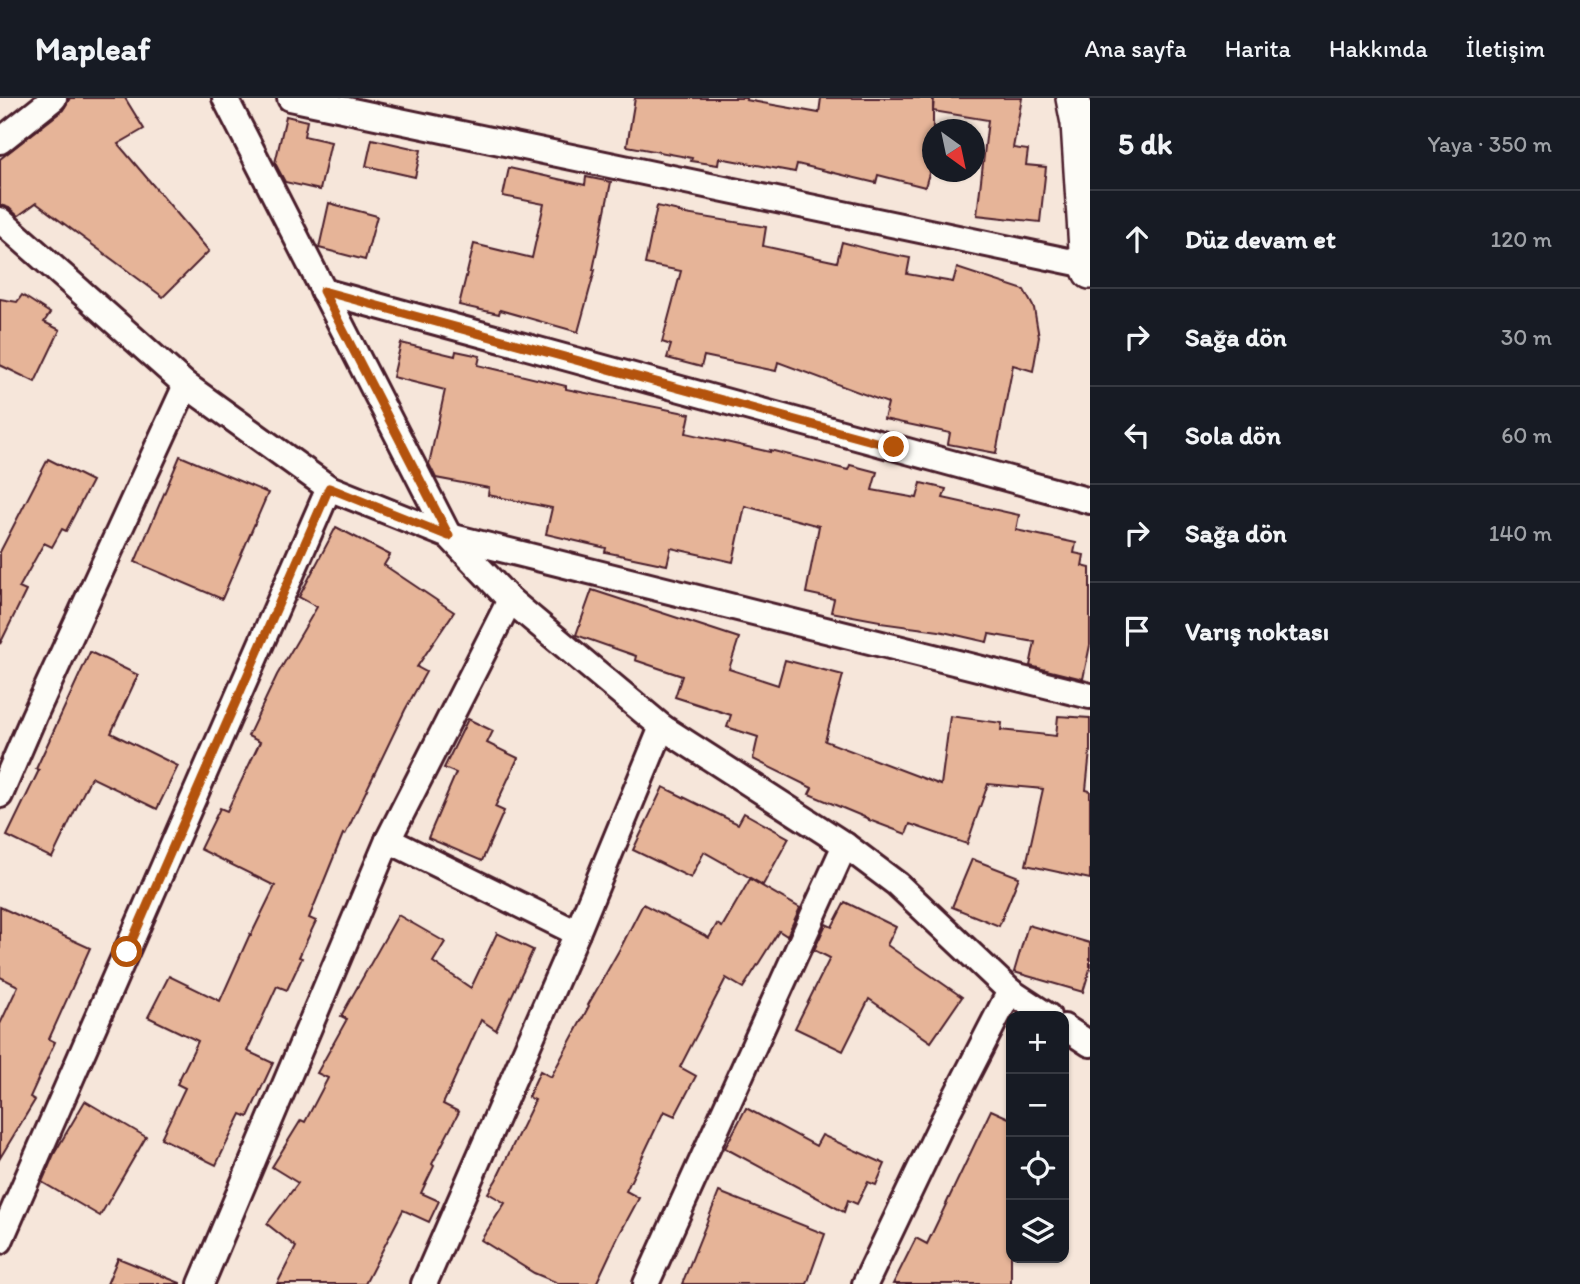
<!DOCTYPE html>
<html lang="tr">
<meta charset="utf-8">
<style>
body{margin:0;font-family:Itim,sans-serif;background:#20242c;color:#f1f3f6}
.controls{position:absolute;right:21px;bottom:21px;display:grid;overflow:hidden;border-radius:14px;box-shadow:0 2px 5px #0004}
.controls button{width:63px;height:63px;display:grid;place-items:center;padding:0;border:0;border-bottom:2px solid #363941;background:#171b24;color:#f1f3f6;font:35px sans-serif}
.compass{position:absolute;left:922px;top:21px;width:63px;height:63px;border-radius:50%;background:#171b24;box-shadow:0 2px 5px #0004;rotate:147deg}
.stop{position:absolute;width:21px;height:21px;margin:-16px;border:5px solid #b45309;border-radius:50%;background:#fff}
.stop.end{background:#b45309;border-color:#fff;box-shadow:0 2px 7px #0008}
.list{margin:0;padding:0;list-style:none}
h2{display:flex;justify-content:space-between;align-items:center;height:91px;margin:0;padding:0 28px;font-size:30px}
h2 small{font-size:23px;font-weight:400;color:#9ea1a6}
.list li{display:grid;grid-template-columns:46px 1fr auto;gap:21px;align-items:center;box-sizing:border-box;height:98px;padding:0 28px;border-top:2px solid #363941}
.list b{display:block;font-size:26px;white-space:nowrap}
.list em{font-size:23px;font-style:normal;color:#9ea1a6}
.icon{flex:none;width:38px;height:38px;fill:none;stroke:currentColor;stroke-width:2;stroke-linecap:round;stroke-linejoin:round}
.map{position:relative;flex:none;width:1090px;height:1186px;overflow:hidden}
header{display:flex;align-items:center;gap:42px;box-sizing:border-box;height:98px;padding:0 35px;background:#171b24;border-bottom:2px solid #363941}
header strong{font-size:33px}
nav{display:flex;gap:38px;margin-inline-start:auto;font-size:24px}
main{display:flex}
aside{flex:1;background:#171b24}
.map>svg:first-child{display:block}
.building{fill:#e6b498;stroke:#4a1f2b;stroke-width:2}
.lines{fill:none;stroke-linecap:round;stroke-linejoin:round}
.street-casing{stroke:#4a1f2b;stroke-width:30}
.secondary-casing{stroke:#4a1f2b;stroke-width:38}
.street{stroke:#fdfcf7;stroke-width:24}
.secondary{stroke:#fdfcf7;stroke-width:33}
.route{stroke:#b45309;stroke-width:9}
</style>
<header>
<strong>Mapleaf</strong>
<nav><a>Ana sayfa</a><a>Harita</a><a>Hakkında</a><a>İletişim</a></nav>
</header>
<main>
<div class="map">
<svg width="1090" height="1186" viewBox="0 0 1090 1186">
<rect width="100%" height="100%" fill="#f6e6da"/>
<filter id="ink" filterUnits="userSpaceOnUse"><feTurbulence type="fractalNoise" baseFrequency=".0143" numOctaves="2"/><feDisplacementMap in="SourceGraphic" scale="14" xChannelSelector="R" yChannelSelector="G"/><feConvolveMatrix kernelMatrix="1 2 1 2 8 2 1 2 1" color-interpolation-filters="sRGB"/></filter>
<g filter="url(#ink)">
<g class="building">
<polygon points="70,0 125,0 144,31 118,46 209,153 163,199 36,105 18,118 9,110 0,107 0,61 63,12"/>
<polygon points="635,0 747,0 746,2 819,15 821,0 933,0 933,62 925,89 878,77 876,85 797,66 795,74 719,60 718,67 691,63 692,60 627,48"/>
<polygon points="934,0 1022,0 1013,50 1028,52 1026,67 1046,69 1040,124 977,117 988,22 933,13"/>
<polygon points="286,18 307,23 304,38 331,44 320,92 285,84 275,65"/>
<polygon points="372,41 421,52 415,79 366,68"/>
<polygon points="509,70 585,87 586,79 611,84 593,172 595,172 578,234 500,212 499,216 459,207 474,146 532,160 544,106 503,98"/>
<polygon points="329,105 377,118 365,162 319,150"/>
<polygon points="657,108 679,113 679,115 766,129 763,148 837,164 842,144 879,154 910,160 907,176 953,184 957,170 1024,192 1034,210 1039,239 1033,273 1013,267 996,355 948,346 950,335 884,321 888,305 778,264 776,273 704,258 701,269 667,260 671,247 662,244 681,173 645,166"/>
<polygon points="22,197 50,215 44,224 60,232 35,284 0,267 0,201 17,204"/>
<polygon points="401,245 455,258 456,253 480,258 478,267 566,288 566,291 690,316 686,335 770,354 770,352 848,372 850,367 877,374 872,392 917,400 921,385 946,391 943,400 1019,417 1016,432 1076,445 1074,455 1084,457 1082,468 1090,470 1090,547 1083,581 1030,568 1035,544 989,536 987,544 939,533 880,525 880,523 831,514 834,501 806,495 819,428 745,408 733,464 671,450 667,467 605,454 606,450 546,436 552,410 488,397 489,390 436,380 429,366 445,292 393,279"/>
<polygon points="180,358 268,395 222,501 135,464"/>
<polygon points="48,361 92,383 66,433 62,431 52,449 44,445 19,490 26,493 0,546 0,454"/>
<polygon points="336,429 390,457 384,467 454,514 417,569 426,574 405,612 345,737 343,736 309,820 316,823 299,859 302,860 287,892 277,888 247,953 273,965 248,1019 241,1016 216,1067 161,1040 185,990 177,986 198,943 148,919 169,878 220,903 250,836 251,837 275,788 200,751 220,710 227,713 260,644 248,638 277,577 317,509 299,499"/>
<polygon points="592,492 739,540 729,571 778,587 785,562 843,577 825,643 941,687 950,618 1002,625 1001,632 1056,638 1058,618 1090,620 1090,653 1086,692 1090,693 1090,781 1026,767 1043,691 988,686 967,746 910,726 906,736 869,722 869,721 809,696 812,690 753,661 758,639 727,629 731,617 675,599 682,578 635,562 636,558 576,537"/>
<polygon points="90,554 138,577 111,635 178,668 157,711 91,679 52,760 7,738 39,672 36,671"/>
<polygon points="468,621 493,633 487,645 518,660 495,709 504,713 482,763 428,740 456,675 444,670"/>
<polygon points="663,689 738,726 744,715 789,740 763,787 704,754 691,780 633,752"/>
<polygon points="972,761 1019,779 999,828 952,809"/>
<polygon points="750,781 800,810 787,838 779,833 743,890 726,880 680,969 696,978 675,1018 664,1013 626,1093 639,1100 618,1139 596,1186 560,1186 534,1175 481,1142 505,1105 488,1095 496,1082 535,1002 528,999 540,973 551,979 589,908 588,907 622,847 643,806 709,840 717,826 722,829"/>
<polygon points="845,804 896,829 887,847 962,899 931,944 869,901 843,953 795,930 830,860 814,852 826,826 832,829"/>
<polygon points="0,809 90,850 49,941 55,944 30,999 35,1002 0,1060 0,926 18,888 0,879"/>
<polygon points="398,817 445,844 433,864 471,890 497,835 533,852 496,932 481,922 443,1006 459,1014 432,1066 434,1068 421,1095 439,1103 429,1124 403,1112 365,1186 277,1186 296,1149 267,1126 298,1085 272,1069 301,1022 305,1024 328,980 317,975 347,921 341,918"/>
<polygon points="1028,827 1090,845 1090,871 1083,894 1014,874"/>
<polygon points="85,1003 146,1039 100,1118 42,1084 54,1056"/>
<polygon points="746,1010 816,1048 822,1037 885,1066 876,1087 868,1084 857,1106 848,1102 844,1114 725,1050"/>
<polygon points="991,1012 1011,1021 1011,1186 893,1186 916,1140 927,1146"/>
<polygon points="719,1094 825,1136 807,1186 682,1186"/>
<polygon points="118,1160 180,1185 180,1186 107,1186"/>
</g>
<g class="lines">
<g class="street-casing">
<g id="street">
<polyline points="225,0 449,438 1090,598"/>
<polyline points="290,0 1087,167"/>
<polyline points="0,43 54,0"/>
<polyline points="0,122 186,287 329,390 449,438 510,502 662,629 845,747 897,786 1010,893 1048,918"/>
<polyline points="323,193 1090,403"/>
<polyline points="0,697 34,618 186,287"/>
<polyline points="388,742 577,835"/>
<polyline points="1064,929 1090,946"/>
<polyline points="0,1143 329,390"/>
<polyline points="201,1186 388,742 510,502"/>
<polyline points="424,1186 577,835 662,629"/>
<polyline points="646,1186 845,747"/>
<polyline points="865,1186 942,1025 1010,893"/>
</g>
</g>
<g class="secondary-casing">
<polyline id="secondary" points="1073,0 1078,25 1087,167 1090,174"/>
</g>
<use href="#street" class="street"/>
<use href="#secondary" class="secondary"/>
</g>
</g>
<g class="lines" filter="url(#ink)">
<polyline class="route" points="127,854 329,390 449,438 323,193 894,349"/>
</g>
</svg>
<div class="controls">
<button>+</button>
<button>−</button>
<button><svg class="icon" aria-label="locate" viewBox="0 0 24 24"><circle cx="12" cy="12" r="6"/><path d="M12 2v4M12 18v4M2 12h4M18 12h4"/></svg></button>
<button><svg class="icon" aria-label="layers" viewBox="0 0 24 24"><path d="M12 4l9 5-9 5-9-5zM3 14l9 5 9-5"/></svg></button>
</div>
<svg class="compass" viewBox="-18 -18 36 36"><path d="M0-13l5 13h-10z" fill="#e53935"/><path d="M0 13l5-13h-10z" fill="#9ea1a6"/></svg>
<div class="stop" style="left:127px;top:854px"></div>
<div class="stop end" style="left:894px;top:349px"></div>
</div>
<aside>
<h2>5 dk<small>Yaya · 350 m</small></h2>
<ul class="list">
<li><svg class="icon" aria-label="ahead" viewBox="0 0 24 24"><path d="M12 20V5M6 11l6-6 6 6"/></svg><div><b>Düz devam et</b></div><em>120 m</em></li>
<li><svg class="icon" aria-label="right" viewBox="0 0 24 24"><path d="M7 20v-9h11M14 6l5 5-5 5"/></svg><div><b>Sağa dön</b></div><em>30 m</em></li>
<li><svg class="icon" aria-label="left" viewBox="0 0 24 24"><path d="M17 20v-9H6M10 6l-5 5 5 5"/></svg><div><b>Sola dön</b></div><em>60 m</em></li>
<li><svg class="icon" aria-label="right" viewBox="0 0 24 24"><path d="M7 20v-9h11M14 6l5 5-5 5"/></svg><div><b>Sağa dön</b></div><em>140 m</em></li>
<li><svg class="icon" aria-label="arrive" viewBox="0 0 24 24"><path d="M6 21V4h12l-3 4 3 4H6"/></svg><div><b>Varış noktası</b></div></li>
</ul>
</aside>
</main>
